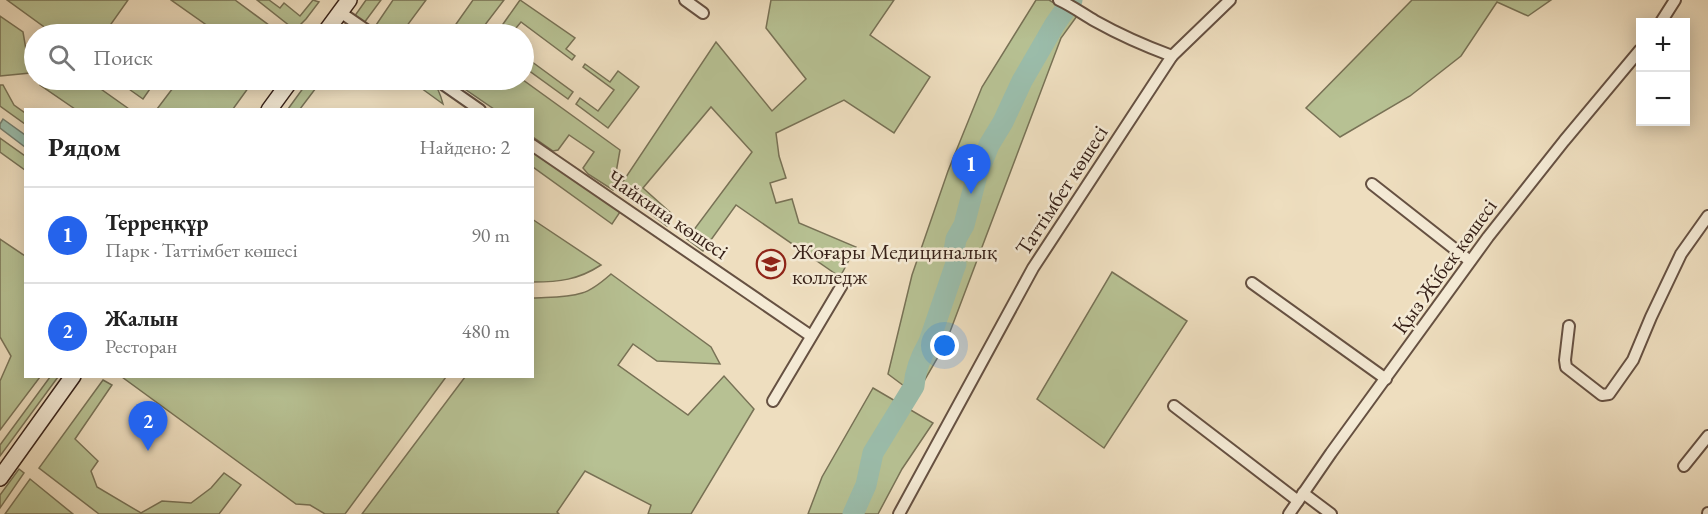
<!DOCTYPE html>
<html lang="ru">
<meta charset="utf-8">
<style>
body{margin:0;font-family:"EB Garamond",serif;background:#f2f2f2;color:#222}
.controls{position:absolute;right:18px;top:18px;display:grid;overflow:hidden;border-radius:0px;box-shadow:0 3px 15px #0003}
.controls button{width:54px;height:54px;display:grid;place-items:center;padding:0;border:0;border-bottom:2px solid #e0e0e0;background:#fff;color:#222;font:30px sans-serif}
.you{position:absolute;left:945px;top:346px;width:21px;height:21px;margin:-15px;border:4px solid #fff;border-radius:50%;background:#1a73e8;box-shadow:0 0 0 9px #1a73e833}
.badge{display:grid;place-items:center;width:39px;height:39px;border-radius:50%;background:#2563eb;color:#fff;font-size:20px;font-weight:700}
.pin{position:absolute;translate:-50% -50px;filter:drop-shadow(0 2px 3px #0008)}
.pin::after{content:'';position:absolute;top:32px;width:21px;height:18px;background:inherit;clip-path:polygon(0 0,100% 0,50% 100%)}
.list{margin:0;padding:0;list-style:none}
h2{display:flex;justify-content:space-between;align-items:center;height:78px;margin:0;padding:0 24px;font-size:26px}
h2 small{font-size:20px;font-weight:400;color:#767676}
.list li{display:grid;grid-template-columns:39px 1fr auto;gap:18px;align-items:center;box-sizing:border-box;height:96px;padding:0 24px;border-top:2px solid #e0e0e0}
.list b{display:block;font-size:22px;white-space:nowrap}
.list p{margin:0;font-size:20px;white-space:nowrap;color:#767676}
.list em{font-size:20px;font-style:normal;color:#767676}
.icon{flex:none;width:33px;height:33px;fill:none;stroke:currentColor;stroke-width:2;stroke-linecap:round;stroke-linejoin:round}
.map{position:relative;flex:none;width:1708px;height:514px;overflow:hidden}
.search{position:absolute;background:#fff;box-shadow:0 3px 15px #0003;left:24px;top:24px;width:510px;height:66px;display:flex;align-items:center;gap:15px;box-sizing:border-box;padding:0 21px;border-radius:33px;color:#767676;font-size:22px}
.panel{position:absolute;background:#fff;box-shadow:0 3px 15px #0003;left:24px;top:108px;width:510px;height:270px;border-radius:0px}
.map>svg:first-child{display:block}
.green{fill:#b7c193;stroke:#787256;stroke-width:1.5}
.water{fill:#9bbdab;stroke:#737f71;stroke-width:1.5}
.lines{fill:none;stroke-linecap:round;stroke-linejoin:round}
.river{stroke:#9bbdab;stroke-width:21}
.minor-casing{stroke:#665142;stroke-width:14}
.secondary-casing{stroke:#382219;stroke-width:18}
.minor{stroke:#f4ead5;stroke-width:10}
.secondary{stroke:#f4ead5;stroke-width:15}
.labels{text-anchor:middle;stroke-width:5;stroke-linejoin:round;paint-order:stroke}
.street-label{font-size:22px;fill:#382219;stroke:#f4ead5}
.poi-label{font-size:22px;fill:#382219;stroke:#f4ead5;text-anchor:start}
</style>
<div class="map">
<svg width="1708" height="514" viewBox="0 0 1708 514">
<rect width="100%" height="100%" fill="#eedebf"/>
<filter id="stains"><feTurbulence type="fractalNoise" baseFrequency=".00333" numOctaves="4"/><feColorMatrix values="0 0 0 0 .2 0 0 0 0 .09 0 0 0 0 .02 0 0 0 .5 -.17"/></filter>
<radialGradient id="worn" r=".72"><stop offset=".6" stop-color="#630" stop-opacity="0"/><stop offset="1" stop-color="#630" stop-opacity=".3"/></radialGradient>
<g class="green">
<polygon points="7,0 128,0 104,34 54,34"/>
<polygon points="171,0 235,0 281,34 241,34 240,32 208,26"/>
<polygon points="257,0 269,0 280,8 284,3 300,16 313,0 319,2 306,19 295,30"/>
<polygon points="366,0 381,0 364,23 354,17"/>
<polygon points="393,0 426,0 403,31 407,34 383,34 374,28"/>
<polygon points="473,0 504,0 478,34 449,34"/>
<polygon points="520,0 575,38 566,49 575,56 572,60 521,22 511,34 496,34"/>
<polygon points="771,0 894,0 870,35 930,77 894,133 844,100 776,133 779,156 786,178 770,183 776,203 792,199 799,223 856,247 840,277 736,205 703,251 687,239 752,152 711,107 643,188 672,214 667,226 618,189 716,42 772,111 806,79 766,28"/>
<polygon points="1036,0 1049,0 1077,16 1061,38 945,345 916,395 888,374 912,275 948,171 982,87"/>
<polygon points="1412,0 1551,0 1528,16 1497,2 1461,56 1410,96 1340,137 1306,108"/>
<polygon points="0,16 23,32 30,73 0,76"/>
<polygon points="524,56 573,92 568,99 524,67"/>
<polygon points="585,64 610,82 618,71 639,87 608,128 576,104 580,98 598,111 614,90 583,67"/>
<polygon points="39,80 88,80 129,109 75,109 40,85"/>
<polygon points="121,80 142,80 152,86 143,99 119,82"/>
<polygon points="179,80 254,80 233,109 157,109"/>
<polygon points="309,80 322,80 300,109 288,109"/>
<path d="M410,80C432,79 437,81 443,104Z"/>
<polygon points="458,80 523,80 620,150 613,190 588,174 583,168 594,152 569,135 558,150 553,151 533,137 532,110 494,109 456,83"/>
<polygon points="0,85 3,85 14,105 25,113 25,124 0,106"/>
<polygon points="0,138 25,156 25,170 0,152"/>
<polygon points="533,152 620,212 612,224 533,167"/>
<path d="M532,219L601,265C578,280 559,282 533,282Z"/>
<polygon points="0,239 25,256 26,376 40,377 0,430 0,381 11,356 0,337"/>
<polygon points="1112,272 1187,321 1104,448 1037,399"/>
<path d="M611,274L711,347L720,364L657,361L633,344L618,365L688,415L724,376L754,409L691,514H648L651,505L585,471L557,512L559,514H362L465,377L532,376L533,298C549,297 566,298 582,293C593,290 603,281 611,274Z"/>
<polygon points="50,377 58,377 0,456 0,445"/>
<polygon points="122,377 446,377 345,514 325,514 310,505 296,504"/>
<polygon points="103,380 112,385 75,439 98,461 91,471 97,487 141,513 162,501 191,503 211,488 224,473 241,485 219,514 99,514 39,468"/>
<polygon points="873,388 933,423 902,469 878,514 808,514 822,477"/>
<polygon points="19,469 24,473 0,508 0,495"/>
<polygon points="30,479 73,514 5,514"/>
</g>
<polygon class="water" points="3,119 25,135 25,147 0,128 0,124"/>
<g class="lines">
<path class="river" d="M853,514L866,485L873,453L914,386C915,371 921,356 929,342L954,269L956,264L954,251L956,239L964,225L977,175L989,145L1003,122L1022,81L1055,24L1072,0"/>
<g class="minor-casing">
<g id="minor">
<polyline points="685,0 703,13"/>
<path d="M1059,0C1072,6 1083,14 1095,21C1120,35 1145,46 1172,56"/>
<polyline points="340,12 372,34"/>
<polyline points="1661,22 1675,0"/>
<polyline points="437,80 480,110"/>
<polyline points="532,145 811,336"/>
<polyline points="1372,184 1470,261"/>
<polyline points="1252,283 1386,379"/>
<polyline points="1569,326 1565,360 1566,367 1602,395 1609,394 1633,360 1651,317 1681,254 1708,216"/>
<polyline points="773,401 842,285"/>
<polyline points="1174,406 1298,501"/>
<polyline points="1684,466 1708,436"/>
<polyline points="1303,493 1331,514"/>
<polyline points="899,514 1033,268 1172,56 1230,0"/>
<polyline points="1289,514 1331,453 1488,237 1564,141 1640,50"/>
<polyline points="1708,514 1708,513"/>
</g>
</g>
<g class="secondary-casing">
<g id="secondary">
<polyline points="324,34 349,0"/>
<polyline points="269,110 291,80"/>
<polyline points="0,478 73,376"/>
</g>
</g>
<use href="#minor" class="minor"/>
<use href="#secondary" class="secondary"/>
</g>
<defs>
<g id="university-ring" transform="scale(1.5)"><circle r="9.5" fill="#f4ead5" stroke="#8f2418" stroke-width="1.5"/><path d="M0-5L7-2L0 1L-7-2ZM-4 1L0 2.5L4 1V4Q0 6-4 4Z" fill="#8f2418"/></g>
</defs>
<g fill-rule="evenodd">
<use href="#university-ring" x="771" y="264"/>
</g>
<g class="labels">
<g class="street-label">
<text transform="translate(1061 190) rotate(-57)" y="8">Таттімбет көшесі</text>
<text transform="translate(668 214) rotate(34)" y="8">Чайкина көшесі</text>
<text transform="translate(1444 266) rotate(-54)" y="8">Қыз Жібек көшесі</text>
</g>
<g class="poi-label">
<text x="792" y="259">Жоғары Медициналық<tspan x="792" dy="25">колледж</tspan></text>
</g>
</g>
<rect width="100%" height="100%" filter="url(#stains)"/>
<rect width="100%" height="100%" fill="url(#worn)"/>
</svg>
<div class="controls">
<button>+</button>
<button>−</button>
</div>
<div class="you"></div>
<div class="pin badge" style="left:971px;top:194px">1</div>
<div class="pin badge" style="left:148px;top:451px">2</div>
<div class="search"><svg class="icon" aria-label="search" viewBox="0 0 24 24"><circle cx="10" cy="10" r="6"/><path d="M15 15l6 6"/></svg>Поиск</div>
<section class="panel">
<h2>Рядом<small>Найдено: 2</small></h2>
<ul class="list">
<li><span class="badge">1</span><div><b>Терреңқұр</b><p>Парк · Таттімбет көшесі</p></div><em>90 m</em></li>
<li><span class="badge">2</span><div><b>Жалын</b><p>Ресторан</p></div><em>480 m</em></li>
</ul>
</section>
</div>
